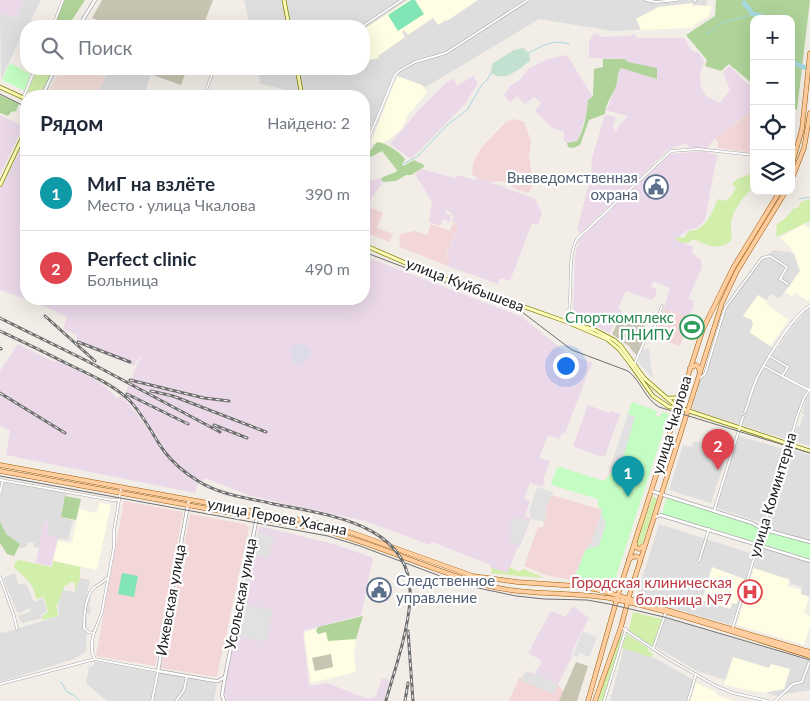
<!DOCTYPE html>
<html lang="ru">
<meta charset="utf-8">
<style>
body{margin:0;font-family:Lato,sans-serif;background:#f2f2f3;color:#1f2937}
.controls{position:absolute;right:15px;top:15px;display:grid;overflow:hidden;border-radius:10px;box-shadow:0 5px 20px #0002}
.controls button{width:45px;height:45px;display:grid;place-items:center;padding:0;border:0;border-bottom:1px solid #e0e1e3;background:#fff;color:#1f2937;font:25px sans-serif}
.you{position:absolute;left:565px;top:365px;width:18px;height:18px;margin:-12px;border:4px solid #fff;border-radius:50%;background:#1a73e8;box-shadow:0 0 0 8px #1a73e833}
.badge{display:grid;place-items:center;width:32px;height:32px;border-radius:50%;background:#2563eb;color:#fff;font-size:16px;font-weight:700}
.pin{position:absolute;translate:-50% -41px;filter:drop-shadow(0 1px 2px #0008)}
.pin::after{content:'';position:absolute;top:26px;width:18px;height:15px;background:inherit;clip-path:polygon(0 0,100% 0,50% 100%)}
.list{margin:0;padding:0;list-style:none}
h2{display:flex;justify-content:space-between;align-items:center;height:65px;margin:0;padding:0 20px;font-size:21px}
h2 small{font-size:16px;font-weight:400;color:#747a83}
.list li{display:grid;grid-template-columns:32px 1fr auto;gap:15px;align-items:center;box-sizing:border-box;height:75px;padding:0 20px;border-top:1px solid #e0e1e3}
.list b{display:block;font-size:19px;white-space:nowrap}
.list p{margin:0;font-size:16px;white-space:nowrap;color:#747a83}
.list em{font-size:16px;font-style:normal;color:#747a83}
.icon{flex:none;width:28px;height:28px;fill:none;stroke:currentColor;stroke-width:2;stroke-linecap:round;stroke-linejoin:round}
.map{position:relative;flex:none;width:810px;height:701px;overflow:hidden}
.search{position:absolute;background:#fff;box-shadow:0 5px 20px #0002;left:20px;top:20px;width:350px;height:55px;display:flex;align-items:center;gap:12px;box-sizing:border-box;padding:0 18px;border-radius:20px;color:#747a83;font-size:19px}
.panel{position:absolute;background:#fff;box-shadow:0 5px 20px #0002;left:20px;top:90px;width:350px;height:215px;border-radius:20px}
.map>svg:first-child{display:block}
.residential{fill:#dfdede}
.commercial{fill:#f3d6d7}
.industrial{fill:#ebd9e9}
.education{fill:#fffde3}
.military{fill:#f4dfda}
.construction{fill:#c7c5b2}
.grass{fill:#d1eeab}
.forest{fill:#afd399}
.wetland{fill:#c3e1d0}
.park{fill:#c3fdc3}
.pitch{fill:#81e5b6}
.parking{fill:#e1e1e1}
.plaza{fill:#dbdce8}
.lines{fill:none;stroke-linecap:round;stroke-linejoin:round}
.stream{stroke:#a5d9e1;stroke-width:1}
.river{stroke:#a5d9e1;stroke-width:4.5}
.minor-casing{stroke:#a8a8a8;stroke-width:3}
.tertiary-casing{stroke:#a8a8a8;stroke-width:4}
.secondary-casing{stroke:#7d8000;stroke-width:4.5}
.primary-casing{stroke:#9e5c00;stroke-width:5}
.minor{stroke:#fff;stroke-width:2}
.tertiary{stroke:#fff;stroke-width:2.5}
.secondary{stroke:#fdfbb9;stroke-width:3}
.primary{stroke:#ffcd9f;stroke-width:4}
.tram{stroke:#6f6f6f;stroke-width:1}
.rail-casing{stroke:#6f6f6f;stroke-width:3}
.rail{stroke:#fff;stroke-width:1;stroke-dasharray:4;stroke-linecap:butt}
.labels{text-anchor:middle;stroke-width:4.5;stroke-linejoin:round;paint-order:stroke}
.service-label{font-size:15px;fill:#4e5e75;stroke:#fff;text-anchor:end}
.street-label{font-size:15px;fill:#212121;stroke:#fff}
.leisure-label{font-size:15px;fill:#27864d;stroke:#fff;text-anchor:end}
.health-label{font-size:15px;fill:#be3a42;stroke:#fff;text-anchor:end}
</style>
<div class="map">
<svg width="810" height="701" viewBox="0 0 810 701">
<rect width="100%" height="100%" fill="#f2ede7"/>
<g class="residential">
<polygon points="23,0 41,0 28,26 26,26 1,80 0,12 16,18"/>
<polygon points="244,0 707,0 706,8 687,27 613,31 539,19 426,87 397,76 368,134 364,139 364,96 310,96 310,95 260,84 258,69 364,69 364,26 250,26"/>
<polygon points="109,69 152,69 150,74 151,75 143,96 96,96"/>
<polygon points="774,250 794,253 800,271 781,297 778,298 771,294 766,300 758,295 743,316 752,320 753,325 750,333 776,350 795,322 796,323 805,312 805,310 810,307 810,386 803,396 788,440 694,410 692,408 700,379 706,375 726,308 761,260"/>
<polygon points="808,395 810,395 810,446 793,441 793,439 796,427 800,426 804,414 802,413 805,403 804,401"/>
<polygon points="739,436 784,449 785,451 763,523 716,508"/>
<polygon points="695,441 716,447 717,454 726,457 711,503 669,490 683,445 691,447"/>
<polygon points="791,449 810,455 810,541 767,528 765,526 788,452"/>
<polygon points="0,479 67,491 63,518 73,520 68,540 55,538 48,534 48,522 44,521 39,548 34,547 34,543 28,542 27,546 24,548 17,547 4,533 0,526"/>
<polygon points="659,524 753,554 738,608 730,625 636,597"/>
<polygon points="760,546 810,563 810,597 801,594 802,587 791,584 789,579 753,568"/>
<polygon points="15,573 19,585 26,583 34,602 43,598 47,611 41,615 42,618 22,623 18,616 31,611 30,608 19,613 17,612 3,578"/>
<polygon points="80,578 90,580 87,594 91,596 89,607 91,608 90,614 87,614 86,652 74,659 0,682 0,632 3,633 59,616 58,606 62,590 75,592"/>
<polygon points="665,618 810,661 810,690 776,696 697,671 656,647"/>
<polygon points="624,647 649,655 694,680 687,701 610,701"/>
<polygon points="94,661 217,684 214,701 107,701 86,683 89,667 94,665"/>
</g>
<g class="commercial">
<polygon points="754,106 754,153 718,148 718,142 714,137 738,122 745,116 744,113"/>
<polygon points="514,119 524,122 531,141 529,157 533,183 529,193 516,189 503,181 491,182 472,175 473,163 481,148 506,122"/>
<polygon points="369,207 383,213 377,228 393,234 390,242 364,232 364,221"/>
<polygon points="453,223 459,225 445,256 451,259 448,266 400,247 399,237 401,234 415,231 427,235 431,224 450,231"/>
<polygon points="664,308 687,316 689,318 680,346 650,336 652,331 655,331"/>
<polygon points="552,495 602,510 592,542 586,549 573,580 549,576 524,566 538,527 542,528 545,522 546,507"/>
<polygon points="124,501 183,512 155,666 96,656"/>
<polygon points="190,514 244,524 249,527 217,677 161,668"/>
<polygon points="527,671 534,674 535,673 558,684 565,694 562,701 509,701 519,678 521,678"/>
</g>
<g class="industrial">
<polygon points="0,0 23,0 16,18 0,12"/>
<polygon points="594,33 602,37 629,36 634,34 637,38 684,38 691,50 699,53 704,62 700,73 701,88 707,97 720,103 730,90 723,72 730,66 745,82 754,88 754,109 714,139 707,148 691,148 685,143 668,150 635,182 669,153 671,154 704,151 717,155 705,220 698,227 688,230 675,239 693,247 692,253 701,260 702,267 688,299 693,301 694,305 692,311 687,316 664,308 670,288 654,281 651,287 656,289 656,296 651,300 626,291 618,308 622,311 609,333 573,314 575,257 579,239 610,211 614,214 608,207 581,233 577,230 591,176 592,158 605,115 616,117 613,126 615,132 618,130 617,128 628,116 605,110 608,107 618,80 618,71 621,67 656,79 628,62 625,59 589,58 589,42"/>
<polygon points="567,55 592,96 580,134 577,140 573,142 564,142 564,132 551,127 535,111 541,103 534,97 525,104 517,96 510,103 504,95 510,86 521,79 528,69 548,59"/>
<polygon points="473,76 478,83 465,104 411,159 390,144 418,111 446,83 453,78 457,86"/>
<polygon points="0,115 23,126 0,175"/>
<polygon points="26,138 26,299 364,299 364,256 522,317 565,352 592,363 565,433 562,433 559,439 548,435 539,458 550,461 543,480 545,481 542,487 531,483 531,481 524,498 530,501 525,516 531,518 520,547 518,547 507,574 490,567 491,565 432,542 430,545 365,521 251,496 205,478 202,483 182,468 169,455 141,412 125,394 141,356 137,360 134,366 77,343 77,335 63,329 67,317 38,303 0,290 0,190"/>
<polygon points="421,169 455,178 456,176 460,176 476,180 477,177 535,199 542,213 538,225 532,223 510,281 500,278 498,284 448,266 451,259 446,256 459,225 452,221 454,216 451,215 452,213 446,210 445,214 450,215 450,222 443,219 440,226 429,222 432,202 415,174"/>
<polygon points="364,178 373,181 381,178 383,182 372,197 364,220"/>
<polygon points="18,344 54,362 56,360 92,378 107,388 117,398 122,396 138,415 165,454 179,469 198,484 195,493 6,455 10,431 0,425 0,371"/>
<polygon points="588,405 609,413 610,411 620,414 605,456 603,455 602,457 573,446"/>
<polygon points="44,521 48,522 48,534 58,538 51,566 36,563"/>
<polygon points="259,526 334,544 373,558 361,615 303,631 309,686 327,683 368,699 376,696 382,678 390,680 383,701 227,701 224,691 226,681"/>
<polygon points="573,606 589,618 573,649 572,657 558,684 535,673 542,661 528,653 551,611 565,617"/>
</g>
<g class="education">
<polygon points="408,0 478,0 447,21 446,20 438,25 433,18 408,35 404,30 402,32 405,37 378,56 379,58 366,61 364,58 364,29"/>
<polygon points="693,3 693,6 696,5 712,6 708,17 694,25 693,28 641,30 636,19 658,7"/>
<polygon points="397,76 422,85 427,93 407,116 402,129 380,146 371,143"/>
<polygon points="803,224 810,228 810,300 807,301 796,293 793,297 785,292 800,271 794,253 792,253 791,248 780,238"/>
<polygon points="758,295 768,302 766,304 789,320 770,346 750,332 753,325 752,320 743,316"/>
<polygon points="100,502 111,505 97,570 53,561 58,541 72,543 79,509 97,513"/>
<polygon points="712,567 744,579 737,604 732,603 730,609 702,600"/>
<polygon points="754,568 789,580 788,586 801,590 801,594 809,597 804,613 810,616 810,626 804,645 737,625"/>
<polygon points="330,626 356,636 354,654 356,672 311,683 304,632"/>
<polygon points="733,657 769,668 771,664 790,669 784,689 764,693 724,685"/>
<polygon points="696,683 715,691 717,695 733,701 690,701"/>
</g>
<polygon class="military" points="61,69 89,69 106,77 96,96 46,96"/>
<g class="construction">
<polygon points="102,0 213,0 203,26 115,26 92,18"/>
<polygon points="152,69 187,69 181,85 150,74"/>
<polygon points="625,313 628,315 628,318 644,323 646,334 637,356 630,348 630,347 612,334 618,322"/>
<polygon points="331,654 333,667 315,671 312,658"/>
<polygon points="576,662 588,666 577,701 559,701"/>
</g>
<g class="grass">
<polygon points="37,69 54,69 39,96 27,92"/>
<path d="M754,173V188C744,194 731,213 731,225C731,231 732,235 731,241C716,251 709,246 694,239L687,243L680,242L676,239L678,237L684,238L689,231C706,231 712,212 718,199L726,201L731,196L736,188L732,184L737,179Z"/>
<path d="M810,199V221L776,237L777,224C783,221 790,214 793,209L799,207C800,201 804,201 810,199Z"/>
<polygon points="653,496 656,498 657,500 642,545 639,547 636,544"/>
<path d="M19,560L52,567L53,561L80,567V578L75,592V583L70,582L68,585H65L56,608L57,609V608L58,616L42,620L43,615L48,612L44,597L36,599C34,582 23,577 14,567L15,562Z"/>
<polygon points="510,567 519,572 523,569 540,576 543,578 487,573 491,573 492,568 507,573"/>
<polygon points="633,612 662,619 652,647 629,630"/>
<polygon points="620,633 623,635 603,701 598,701"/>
<polygon points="627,634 648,648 648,650 653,654 651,657 622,648"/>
</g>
<g class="forest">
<polygon points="64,0 85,0 68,26 54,26"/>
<polygon points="716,0 810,0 797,110 791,106 791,19 754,19 754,85 729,64 721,71 705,66 707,60 686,35 715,16"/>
<path d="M603,59H625L628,62L657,68V79L621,68C617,73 618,77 617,83C614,94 605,103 605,114L589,120L580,145L573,148L568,147L567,143L577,141C584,131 587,113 588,100L593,96L594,69L603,67Z"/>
<polygon points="0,95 19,104 16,111 11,112 8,116 0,113"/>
<path d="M377,142C387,143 399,152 405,159L402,164L403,166L414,160L424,165V167L411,175H406L396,181L383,182L381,179L383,177L396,172L397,170L382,151L367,159L365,157Z"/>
<polygon points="65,496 81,499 76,520 61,517"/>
<polygon points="0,522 6,534 20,544 14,556 7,554 0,543"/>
<polygon points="363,616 356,639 328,641 326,632 318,634 316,631 318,627"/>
</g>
<path class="wetland" d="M523,48L529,53L530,61C518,69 506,83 491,73L492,64L514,50Z"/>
<g class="park">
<polygon points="10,63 30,74 25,91 2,80"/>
<path d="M632,402L657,411L656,416L660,417L662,412L669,414L613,586L574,579L586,549L599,546L606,523L601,514L602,510L598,506V499L552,485L551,483L557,468L560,467L604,481C618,470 628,434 635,417L628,414Z"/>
<polygon points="667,497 749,523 760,528 756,542 662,514"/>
<polygon points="766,530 810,544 810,559 762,544"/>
</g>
<g class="pitch">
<polygon points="411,0 415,0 424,14 398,31 388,15"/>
<polygon points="122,573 138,576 134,597 118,594"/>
</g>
<g class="parking">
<polygon points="643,349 649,349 653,379 638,362"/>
<polygon points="628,414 635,417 621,466 614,467 612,472 609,471"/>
<polygon points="537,487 553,492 546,507 545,522 532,519 529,511"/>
<polygon points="601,514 606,523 599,546 586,549 592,541"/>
<polygon points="514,516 529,521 520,545 509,541 512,532 509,530"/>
<polygon points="258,532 274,537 268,558 253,554"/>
<polygon points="245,604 273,610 266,642 238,636"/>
<polygon points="583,631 597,638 589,657 580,653 578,657 573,655"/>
<polygon points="527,672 534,675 536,673 558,685 554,694 520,680"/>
</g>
<polygon class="plaza" points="299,343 307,347 311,353 308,359 303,360 301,365 291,361 293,355 291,351 293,346"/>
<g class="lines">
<g class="stream">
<path d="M706,34C712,33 714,28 719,25C729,19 742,19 753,14"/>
<path d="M529,53C543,45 553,39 569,44"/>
<polyline points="403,164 418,156 446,126 467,110 481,86 487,80 491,73"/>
<polyline points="799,199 810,197"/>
<polyline points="61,682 67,692 74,695 80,701"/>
</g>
<g class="river">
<polyline points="744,3 753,14 762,16 764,19"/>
<polyline points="791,61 801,66 810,69"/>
</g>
<g class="minor-casing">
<g id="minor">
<polyline points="646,0 656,2 677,0"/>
<polyline points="694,0 695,1"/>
<polyline points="53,26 63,0"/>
<polyline points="363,26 402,0"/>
<polyline points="204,96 214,69"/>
<polyline points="23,98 35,69"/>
<polyline points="364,150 395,75 399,71 415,62 446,53 528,0"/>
<path d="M567,322C574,299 566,257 577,239L671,151L698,149L754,155"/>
<polyline points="771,357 788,367 782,376 809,390"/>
<polyline points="634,365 647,335 655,326 662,306"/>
<polyline points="764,366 782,376"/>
<polyline points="700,378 705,374 725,308 762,258 770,256 787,267 780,279 788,284"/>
<path d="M745,412C749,401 752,389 757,378C766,360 793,315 810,306"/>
<polyline points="0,480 112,500 118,500"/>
<polyline points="0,493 3,480"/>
<polyline points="714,511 743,417"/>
<polyline points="699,561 709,529"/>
<polyline points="0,577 14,616 17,629"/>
<polyline points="621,627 667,658 716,686 733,693 768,701"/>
<polyline points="732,630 798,414 804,398 810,389"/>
<path d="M94,633L88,632L84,628C84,617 85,596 94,588C98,584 103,583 107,578"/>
<polyline points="653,649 666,612"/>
<polyline points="95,659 92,652 92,641 94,633 102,612 114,547 114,531 121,488"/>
<polyline points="0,684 95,659 158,671 152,701"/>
<polyline points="176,701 184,690 187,676"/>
<polyline points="604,701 626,629"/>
<polyline points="688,701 696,674"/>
<polyline points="775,701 793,684 802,682 809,663"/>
</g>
</g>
<g class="tertiary-casing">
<g id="tertiary">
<polyline points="79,26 95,0"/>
<polyline points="42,96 55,69"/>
<polyline points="651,491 752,523 762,529 810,542"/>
<polyline points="189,499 158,671 215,681 218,681 225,677"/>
<polyline points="654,518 660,515 810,561"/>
<polyline points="224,701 222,695 225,677 258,512"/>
</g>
</g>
<g class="secondary-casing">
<g id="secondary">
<polyline points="284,0 289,26"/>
<polyline points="297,69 302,96"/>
<polyline points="0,87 26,99"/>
<polyline points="0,185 26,130"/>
<polyline points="364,245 431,274 567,322 607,339 619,349 631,365 653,396 669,407 677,407 810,451"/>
<polyline points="569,322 595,330 614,340 621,346 644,378 677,407"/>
<polyline points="669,398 676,398 682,393"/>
</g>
</g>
<g class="primary-casing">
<g id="primary">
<polyline points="791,168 802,129 810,53"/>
<polyline points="791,181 804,148 810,113"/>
<polyline points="690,368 696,365 698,367 700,372"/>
<polyline points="0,465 333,526 473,576 517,582 577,586 599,590 810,652"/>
<path d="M0,471L319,529C376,543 428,570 485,585C526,596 568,591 609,598C677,612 744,636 810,656"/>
<polyline points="635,543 635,547 639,549 645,545"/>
<polyline points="629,559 636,556 639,558 640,562"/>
<polyline points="588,701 620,588 703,329 733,268 780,191"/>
<polyline points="595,701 621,627 630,593 722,303 737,271 786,191"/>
</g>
</g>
<use href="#minor" class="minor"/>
<use href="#tertiary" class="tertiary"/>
<use href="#secondary" class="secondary"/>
<use href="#primary" class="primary"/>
<g class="tram">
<polyline points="0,94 26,107"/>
<path d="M364,252L522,312L572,350L628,371C641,381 645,399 659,407L810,453"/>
<polyline points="0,476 328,536 360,546 464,585 516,596 544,599 587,600 609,604 664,617 810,660"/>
</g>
<g class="rail-casing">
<g id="rail">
<polyline points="45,316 95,361"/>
<polyline points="0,318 87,361 220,432"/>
<path d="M0,331C24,342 48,354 72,366C91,375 111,384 127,398C143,413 151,433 164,451C173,463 185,473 198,481C220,495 248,498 274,504C329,515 415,524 410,600C408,631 395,670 386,700"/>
<polyline points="78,342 130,362"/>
<polyline points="0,348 1,349"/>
<polyline points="130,380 204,398 229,401"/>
<polyline points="151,391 173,396 266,432"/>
<polyline points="0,393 65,433"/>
<polyline points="127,394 188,424"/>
<polyline points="214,425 247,438"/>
<polyline points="408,631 413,701"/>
<polyline points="405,701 408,683"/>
</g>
</g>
<use href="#rail" class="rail"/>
</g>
<defs>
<g id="civic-ring" transform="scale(1.25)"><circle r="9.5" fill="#fff" stroke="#5c6f8a" stroke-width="1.5"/><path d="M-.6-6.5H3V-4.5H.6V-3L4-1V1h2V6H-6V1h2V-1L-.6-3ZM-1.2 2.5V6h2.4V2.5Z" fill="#5c6f8a"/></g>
<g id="stadium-ring" transform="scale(1.25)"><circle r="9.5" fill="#fff" stroke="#2e9e5b" stroke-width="1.5"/><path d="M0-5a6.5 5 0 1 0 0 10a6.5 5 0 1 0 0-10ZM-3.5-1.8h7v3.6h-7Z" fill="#2e9e5b"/></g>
<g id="hospital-ring" transform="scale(1.25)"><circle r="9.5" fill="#fff" stroke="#e0444e" stroke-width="1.5"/><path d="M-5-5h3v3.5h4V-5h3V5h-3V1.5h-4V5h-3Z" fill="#e0444e"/></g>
</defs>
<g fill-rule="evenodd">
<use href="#civic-ring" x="656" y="187"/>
<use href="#stadium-ring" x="692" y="327"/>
<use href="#civic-ring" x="379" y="590"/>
<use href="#hospital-ring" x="750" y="592"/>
</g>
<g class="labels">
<g class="service-label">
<text x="638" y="183">Вневедомственная<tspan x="638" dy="17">охрана</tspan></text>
<text x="396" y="586" text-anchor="start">Следственное<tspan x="396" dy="17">управление</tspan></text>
</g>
<g class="street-label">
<text transform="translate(465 285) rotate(21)" y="5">улица Куйбышева</text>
<text transform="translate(672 425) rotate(-73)" y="5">улица Чкалова</text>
<text transform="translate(773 495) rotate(-73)" y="5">улица Коминтерна</text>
<text transform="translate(277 517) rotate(11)" y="5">улица Героев Хасана</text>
<text transform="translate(241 594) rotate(-79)" y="5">Усольская улица</text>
<text transform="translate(171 600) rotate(-80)" y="5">Ижевская улица</text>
</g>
<g class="leisure-label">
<text x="674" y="323">Спорткомплекс<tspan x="674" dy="17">ПНИПУ</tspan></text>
</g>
<g class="health-label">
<text x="732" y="588">Городская клиническая<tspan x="732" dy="17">больница №7</tspan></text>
</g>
</g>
</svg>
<div class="controls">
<button>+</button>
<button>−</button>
<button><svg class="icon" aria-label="locate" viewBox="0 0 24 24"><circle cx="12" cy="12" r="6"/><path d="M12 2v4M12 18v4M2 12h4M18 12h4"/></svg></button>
<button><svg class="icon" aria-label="layers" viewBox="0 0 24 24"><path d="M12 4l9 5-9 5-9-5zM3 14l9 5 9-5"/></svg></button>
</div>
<div class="you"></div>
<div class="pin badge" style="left:628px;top:497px;background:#0f9aa8">1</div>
<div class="pin badge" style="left:718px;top:470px;background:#e0444e">2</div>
<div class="search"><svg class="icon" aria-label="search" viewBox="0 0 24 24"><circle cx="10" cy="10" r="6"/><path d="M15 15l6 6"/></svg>Поиск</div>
<section class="panel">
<h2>Рядом<small>Найдено: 2</small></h2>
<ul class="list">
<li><span class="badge" style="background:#0f9aa8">1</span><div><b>МиГ на взлёте</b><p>Место · улица Чкалова</p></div><em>390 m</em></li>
<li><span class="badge" style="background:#e0444e">2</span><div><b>Perfect clinic</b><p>Больница</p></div><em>490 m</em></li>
</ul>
</section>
</div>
